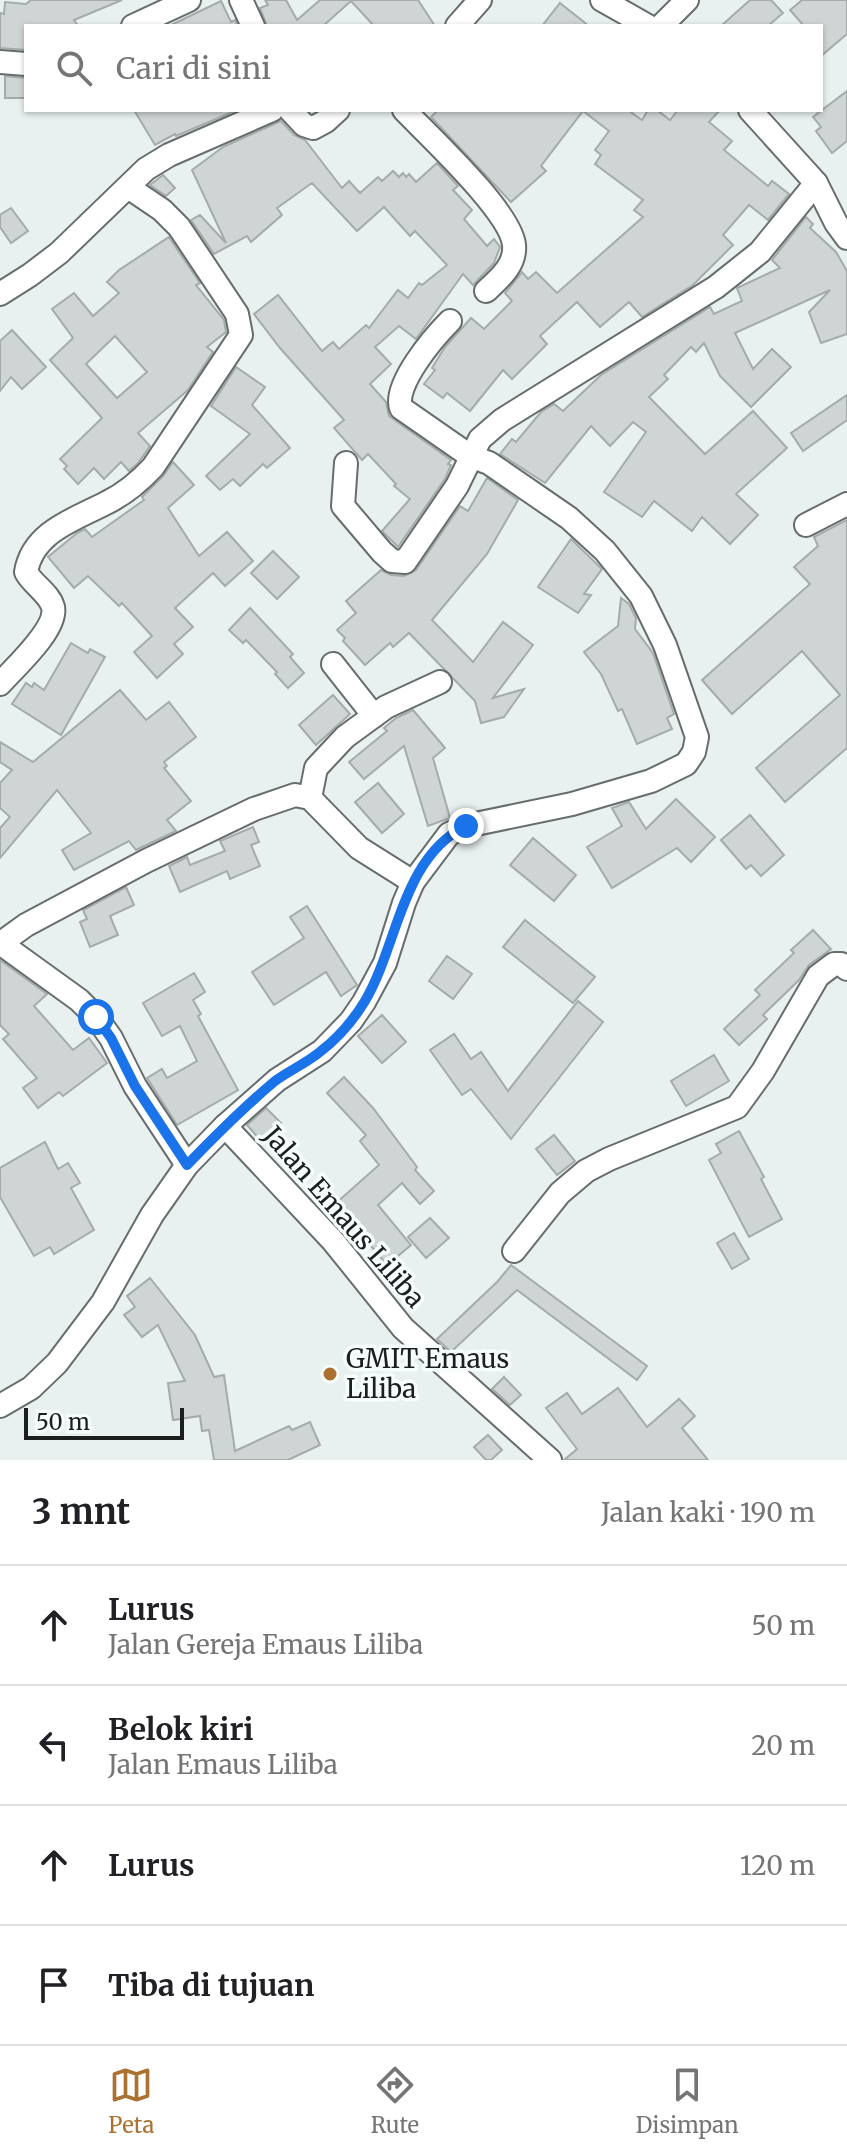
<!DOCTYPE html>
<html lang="id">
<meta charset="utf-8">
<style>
body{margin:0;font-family:Merriweather,serif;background:#f6f6f6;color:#202124}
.scale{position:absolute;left:24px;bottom:20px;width:160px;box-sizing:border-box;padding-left:8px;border:4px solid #1d1f1f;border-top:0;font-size:22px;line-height:28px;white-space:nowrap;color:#1d1f1f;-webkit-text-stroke:6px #f6fdfd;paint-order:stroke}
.stop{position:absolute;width:24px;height:24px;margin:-18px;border:6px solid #1a73e8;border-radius:50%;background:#fff}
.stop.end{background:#1a73e8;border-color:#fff;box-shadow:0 2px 8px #0008}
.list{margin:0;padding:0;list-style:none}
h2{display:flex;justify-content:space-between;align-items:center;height:104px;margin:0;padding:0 32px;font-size:34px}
h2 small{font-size:26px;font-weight:400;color:#757577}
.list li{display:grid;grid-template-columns:52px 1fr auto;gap:24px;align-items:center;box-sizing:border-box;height:120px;padding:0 32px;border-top:2px solid #e0e0e0}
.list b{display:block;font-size:30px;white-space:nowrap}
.list p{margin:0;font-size:26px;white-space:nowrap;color:#757577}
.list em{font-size:26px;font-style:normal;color:#757577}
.icon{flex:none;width:44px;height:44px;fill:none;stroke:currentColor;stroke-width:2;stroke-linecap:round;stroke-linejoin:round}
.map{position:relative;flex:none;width:847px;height:1460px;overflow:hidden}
.search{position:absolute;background:#fff;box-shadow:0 2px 6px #0004;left:24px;right:24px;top:24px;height:88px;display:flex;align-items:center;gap:20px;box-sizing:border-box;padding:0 28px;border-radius:0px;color:#757577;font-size:30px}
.sheet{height:584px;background:#fff}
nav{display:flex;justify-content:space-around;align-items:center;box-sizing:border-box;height:112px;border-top:2px solid #e0e0e0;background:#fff;font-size:22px;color:#757577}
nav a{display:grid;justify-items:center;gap:4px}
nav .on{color:#ab7131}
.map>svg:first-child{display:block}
.building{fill:#cfd5d5;stroke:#a5abab;stroke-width:2;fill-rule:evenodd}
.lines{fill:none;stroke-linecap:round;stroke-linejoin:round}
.street-casing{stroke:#676d6d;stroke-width:26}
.street{stroke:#fff;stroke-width:22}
.route{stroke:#1a73e8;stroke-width:10}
.poi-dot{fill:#ab7131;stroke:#f6fdfd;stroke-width:3}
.labels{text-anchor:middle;stroke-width:7;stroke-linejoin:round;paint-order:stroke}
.street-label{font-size:26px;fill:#1d1f1f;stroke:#f6fdfd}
.poi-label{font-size:26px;fill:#1d1f1f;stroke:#f6fdfd;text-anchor:start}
</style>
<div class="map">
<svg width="847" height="1460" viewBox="0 0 847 1460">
<rect width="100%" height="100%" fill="#e9f0f0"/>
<g class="building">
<polygon points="31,0 122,0 74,20 78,26 26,26 26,50 0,48 0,13 4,14 5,2 26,4"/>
<polygon points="265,0 286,0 297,20 320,0 418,0 435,26 374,26 351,1 323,26 267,26 260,8 268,5"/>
<polygon points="750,0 771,0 783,13 768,26 721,26"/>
<polygon points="802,0 847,0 847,34 821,56 821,26 804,26 790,10"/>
<polygon points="221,1 231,22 235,20 238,26 169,26"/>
<polygon points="560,3 589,26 542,26"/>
<polygon points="5,76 25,78 25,98 5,98"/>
<polygon points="847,91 847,141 832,153 816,131 821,127 813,117"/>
<polygon points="134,110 237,110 176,136 175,134 155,145"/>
<polygon points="438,110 628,110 642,120 648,110 657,110 670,120 678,110 720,110 709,122 732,141 724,150 768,186 772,181 789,194 768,220 749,205 723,235 733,245 693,285 642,317 629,302 600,327 577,302 540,336 547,344 512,379 503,370 470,411 447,393 443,398 424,384 435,370 432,368 445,347 471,318 484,329 512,301 505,293 522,272 528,279 536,272 557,293 643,217 634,210 643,200 595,164 601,155 595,150 609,131 583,111 541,166 546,171 511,202 431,117"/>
<polygon points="281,121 294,135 305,140 342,188 349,181 360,193 378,177 382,181 393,171 399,177 403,173 406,177 409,174 416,182 437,163 458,186 453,190 472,210 464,219 487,246 494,239 500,247 494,263 473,285 463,274 416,339 399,326 375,347 391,364 370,384 386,402 389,416 451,460 448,464 451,465 445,479 398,547 382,531 410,499 394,486 396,484 368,454 362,460 334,428 344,420 280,348 254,314 278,295 322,351 333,342 339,349 366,325 369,328 398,290 408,298 419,283 422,285 447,265 415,231 410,236 384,207 357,231 312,183 277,208 282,215 251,242 247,236 214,254 191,220 200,215 226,243 192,170 223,147"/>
<polygon points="163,175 175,188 166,196 150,185"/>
<polygon points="11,208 28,231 11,243 0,227 0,215"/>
<polygon points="806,217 813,224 810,228 836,252 847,271 847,334 821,343 809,312 830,290 735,333 753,369 772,349 791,367 751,407 720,376 704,343 696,352 691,347 664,375 668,379 649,397 705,454 753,411 787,448 736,494 758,515 730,544 702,517 692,531 654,501 642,517 604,492 646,432 633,422 610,446 591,426 545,483 500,454 512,439 516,442 541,412 554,404 563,411 601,375 710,307 714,314 742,301 737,288 780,268 772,260"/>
<path d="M169,237L200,283L196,285L224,320L226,332L207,347L213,352L188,390L138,433L150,446L138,463L129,471L121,462L104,479L94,468L78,484L64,469L67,466L60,459L102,418L50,360L73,338L52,309L74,293L93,316L119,293L107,282L119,270ZM115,336L147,372L117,398L86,364Z"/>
<polygon points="12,330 46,367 22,389 11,377 0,391 0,341"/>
<polygon points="236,367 265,387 252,405 290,448 267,468 263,464 240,486 233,479 220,490 206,476 250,434 211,406"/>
<polygon points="847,395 847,420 803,451 791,433"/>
<polygon points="173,462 194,485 168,508 199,556 227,532 253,561 225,586 213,573 175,608 193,627 174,644 183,654 157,678 134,652 152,636 122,603 119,606 88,576 74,588 48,557 77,533 85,529 92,537 144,500 142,497 163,476"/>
<polygon points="487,478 518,500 487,554 432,620 473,662 503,622 533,645 493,698 524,689 504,717 481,723 475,701 409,633 393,647 390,643 365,665 343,641 345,638 337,630 356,613 346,601 381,570 391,575 404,576 416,570 460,506 468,511"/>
<polygon points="847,520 847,748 785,802 756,768 840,695 802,651 732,714 702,680 810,584 794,567 818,546 814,537"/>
<polygon points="571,539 602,569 584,594 591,595 578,613 538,587"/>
<polygon points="273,551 299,577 277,599 251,573"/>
<polygon points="621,598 629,604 636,618 635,629 653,653 674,714 667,718 672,729 637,744 622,709 618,711 601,674 584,652 618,626"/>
<polygon points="250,608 293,654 290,657 304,673 288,688 275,674 277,672 246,640 243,643 229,630"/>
<polygon points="71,643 88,653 90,649 105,657 61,735 12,704 26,683 32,687 34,683 44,690"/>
<polygon points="120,690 146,720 169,702 196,737 164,762 167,766 164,768 191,801 167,820 176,831 136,850 129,841 74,870 62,850 91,833 57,790 0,858 0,828 10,817 0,808 0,783 12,770 0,762 0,742 33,762"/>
<polygon points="333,695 350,714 316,745 299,725"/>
<polygon points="413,710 445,748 433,758 450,818 428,826 404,746 364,779 349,762 387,731 384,728 396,718"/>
<polygon points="378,783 404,814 382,833 355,802"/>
<polygon points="676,799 715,837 691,862 677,848 612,888 587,847 622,826 612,808 629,802 646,829"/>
<polygon points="750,815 784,855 761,876 751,865 746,869 721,840"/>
<polygon points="253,827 259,842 251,845 260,866 230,879 227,871 180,892 169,866 187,857 190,865 225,851 220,841"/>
<polygon points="533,838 576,875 554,901 510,865"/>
<polygon points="126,887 134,905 110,916 118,935 90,947 80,922 87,919 83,910"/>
<polygon points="307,906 357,985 341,996 326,972 274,1005 252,972 304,938 290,917"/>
<polygon points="525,920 595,977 573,1003 503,947"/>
<polygon points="813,930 831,949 809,965 799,980 763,1015 767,1019 739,1045 724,1029 760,995 755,990 794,953 791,950"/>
<polygon points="447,956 472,974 453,999 429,981"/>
<polygon points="0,960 47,994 34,1006 73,1050 89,1038 107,1063 63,1096 59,1092 38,1108 23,1088 37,1078 3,1039 9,1034 0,1025"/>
<polygon points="194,973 205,992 193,1000 201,1014 198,1016 238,1090 177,1125 147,1078 162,1069 167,1078 197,1061 180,1026 162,1036 143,1003"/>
<polygon points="578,1001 603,1022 511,1139 471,1089 462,1095 430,1050 454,1034 471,1059 481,1052 508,1091"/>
<polygon points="382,1015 406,1042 382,1063 358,1036"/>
<polygon points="714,1055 729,1081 686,1106 671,1081"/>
<polygon points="344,1077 373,1108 417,1167 415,1170 434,1191 420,1204 402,1183 378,1205 411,1245 387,1265 354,1226 347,1233 327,1211 379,1165 360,1141 366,1135 327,1093"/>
<polygon points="266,1108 281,1123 261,1141 247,1125"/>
<polygon points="739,1131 764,1177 761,1179 782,1219 749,1237 709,1160 721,1153 716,1144"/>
<polygon points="554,1135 575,1161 557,1175 536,1149"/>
<polygon points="45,1142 58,1169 68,1163 80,1183 71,1188 94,1230 54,1254 50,1247 34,1256 0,1197 0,1168"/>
<polygon points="430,1218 449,1238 426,1258 408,1237"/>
<polygon points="734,1233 749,1259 732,1269 717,1243"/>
<polygon points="511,1265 647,1366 637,1380 517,1290 451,1352 437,1339 498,1281"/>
<polygon points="150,1278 195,1335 214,1377 224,1375 235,1451 289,1426 292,1430 310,1422 320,1445 288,1460 214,1460 209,1430 202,1431 200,1416 173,1420 168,1383 185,1381 158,1325 142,1337 124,1315 135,1307 127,1296"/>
<polygon points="504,1377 521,1395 510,1405 492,1389"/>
<polygon points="618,1388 647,1427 679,1399 695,1416 682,1428 708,1460 564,1460 577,1449 546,1408 567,1393 582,1414"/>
<polygon points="488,1435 502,1450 491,1460 486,1460 474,1447"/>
</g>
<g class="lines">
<g class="street-casing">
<g id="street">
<polyline points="241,0 253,26"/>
<polyline points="602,0 648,26"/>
<polyline points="133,26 189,0"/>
<polyline points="457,26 480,0"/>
<polyline points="661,26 687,0"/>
<polyline points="0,62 26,64"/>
<polyline points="290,110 304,125 313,128 326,121 338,110"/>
<path d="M404,110C429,136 511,212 514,245C516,265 499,279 486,291"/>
<polyline points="750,110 816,183 836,223 847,238"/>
<polyline points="0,294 30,275 59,253 146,169 169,155 272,110"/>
<polyline points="346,463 343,506 382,552 392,561 405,562 457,486 480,439 502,420 716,287 760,252 816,183"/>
<polyline points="806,525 847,504"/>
<polyline points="333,664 374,716"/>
<path d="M0,684C14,668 58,629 53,607C49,593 32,584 26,572C33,531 76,519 108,502C126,493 139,482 153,467L241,335L237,314L179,227L162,210L128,187"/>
<polyline points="310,798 316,768 345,737 386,707 440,682"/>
<polyline points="0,943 79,1000 96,1017 111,1038 135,1086 187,1165"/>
<polyline points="1,943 26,925 146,861 254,809 295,795 310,798 359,848 413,882"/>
<path d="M225,1126L277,1080L322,1051L351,1021L364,1002L385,963L404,903L413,882L449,834L466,826L572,804L651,781L686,764L694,752L697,737L665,645L641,596L605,551L569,518L489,463L470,456L401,408C393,385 434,337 450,321"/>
<polyline points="514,1251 560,1193 586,1171 609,1159 737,1107 763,1071 818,976 834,964 841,964 847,969"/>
<polyline points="0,1406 31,1388 57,1363 103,1302 152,1215 187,1165 225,1126 333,1241 403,1328 550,1460"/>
</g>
</g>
<use href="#street" class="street"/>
</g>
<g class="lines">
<path class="route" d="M96,1017L111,1038L135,1086L187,1165C215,1136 244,1107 275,1081C290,1070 307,1063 321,1051C338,1038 354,1019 365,1001C398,945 402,857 466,826"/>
</g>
<circle class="poi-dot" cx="330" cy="1374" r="8"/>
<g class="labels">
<g class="street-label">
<text transform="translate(344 1217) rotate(49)" y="9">Jalan Emaus Liliba</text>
</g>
<g class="poi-label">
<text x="346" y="1368">GMIT Emaus<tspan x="346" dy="30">Liliba</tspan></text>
</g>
</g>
</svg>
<div class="scale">50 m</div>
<div class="stop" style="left:96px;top:1017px"></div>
<div class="stop end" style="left:466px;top:826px"></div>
<div class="search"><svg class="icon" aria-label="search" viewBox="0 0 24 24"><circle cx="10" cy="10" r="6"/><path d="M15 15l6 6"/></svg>Cari di sini</div>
</div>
<section class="sheet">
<h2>3 mnt<small>Jalan kaki · 190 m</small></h2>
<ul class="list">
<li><svg class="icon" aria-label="ahead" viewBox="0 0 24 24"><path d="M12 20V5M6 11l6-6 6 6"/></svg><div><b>Lurus</b><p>Jalan Gereja Emaus Liliba</p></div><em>50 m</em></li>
<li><svg class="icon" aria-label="left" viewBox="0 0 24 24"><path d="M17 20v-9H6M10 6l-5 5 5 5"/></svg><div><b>Belok kiri</b><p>Jalan Emaus Liliba</p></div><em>20 m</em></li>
<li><svg class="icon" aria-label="ahead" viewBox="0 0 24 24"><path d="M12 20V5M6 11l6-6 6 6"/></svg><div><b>Lurus</b></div><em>120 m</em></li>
<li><svg class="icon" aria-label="arrive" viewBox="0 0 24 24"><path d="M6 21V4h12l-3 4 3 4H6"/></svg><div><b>Tiba di tujuan</b></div></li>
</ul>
</section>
<nav>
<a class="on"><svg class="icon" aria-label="map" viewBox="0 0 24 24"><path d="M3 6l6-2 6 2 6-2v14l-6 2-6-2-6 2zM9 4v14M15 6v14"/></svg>Peta</a>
<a><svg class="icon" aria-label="directions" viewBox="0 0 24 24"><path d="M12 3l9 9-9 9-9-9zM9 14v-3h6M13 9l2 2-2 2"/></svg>Rute</a>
<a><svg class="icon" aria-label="saved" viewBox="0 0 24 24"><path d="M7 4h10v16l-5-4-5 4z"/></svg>Disimpan</a>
</nav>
